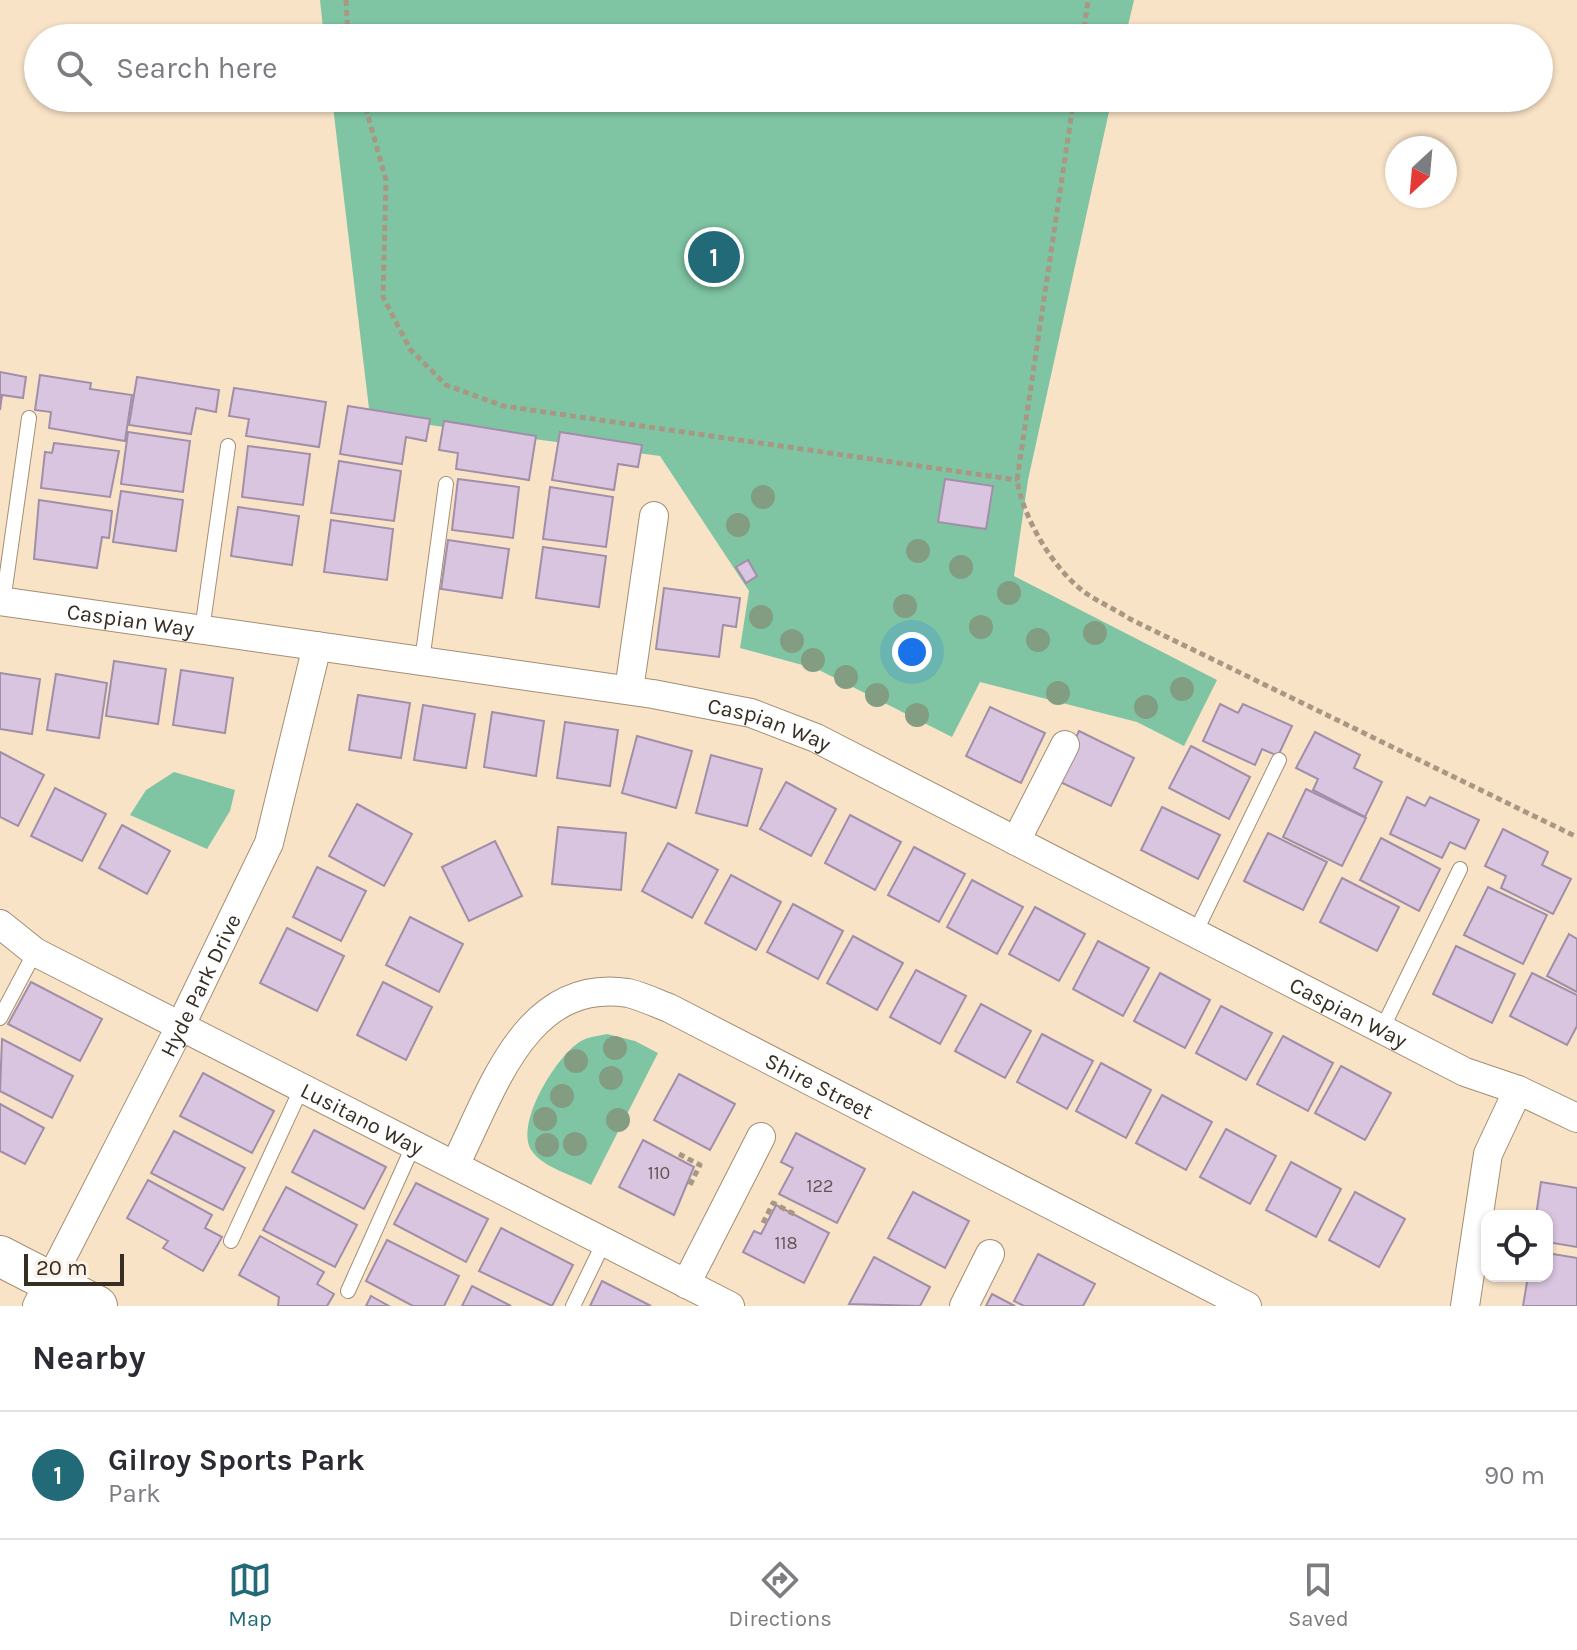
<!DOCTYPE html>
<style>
body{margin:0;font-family:Karla,sans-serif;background:#f2f2f3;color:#2b2b33}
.controls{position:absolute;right:24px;bottom:24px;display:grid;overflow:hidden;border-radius:16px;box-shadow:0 2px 6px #0004}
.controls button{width:72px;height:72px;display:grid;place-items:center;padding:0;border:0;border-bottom:2px solid #e1e1e2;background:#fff;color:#2b2b33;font:40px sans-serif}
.compass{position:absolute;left:1385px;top:136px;width:72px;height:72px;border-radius:50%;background:#fff;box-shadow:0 2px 6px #0004;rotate:206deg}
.scale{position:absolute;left:24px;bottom:20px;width:100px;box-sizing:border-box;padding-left:8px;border:4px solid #362d23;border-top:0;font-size:22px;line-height:28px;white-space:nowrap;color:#362d23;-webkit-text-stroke:6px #fcf2e7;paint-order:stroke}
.you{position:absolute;left:912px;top:652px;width:28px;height:28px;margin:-20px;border:6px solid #fff;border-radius:50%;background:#1a73e8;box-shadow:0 0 0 12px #1a73e833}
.badge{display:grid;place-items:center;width:52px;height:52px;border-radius:50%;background:#226a77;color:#fff;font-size:26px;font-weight:700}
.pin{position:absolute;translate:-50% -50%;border:4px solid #fff;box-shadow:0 2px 8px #0006}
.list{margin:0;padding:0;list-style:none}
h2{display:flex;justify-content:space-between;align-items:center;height:104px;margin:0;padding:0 32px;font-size:34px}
h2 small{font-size:26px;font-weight:400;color:#7c7c81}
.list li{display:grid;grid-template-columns:52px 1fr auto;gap:24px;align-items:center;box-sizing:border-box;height:128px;padding:0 32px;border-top:2px solid #e1e1e2}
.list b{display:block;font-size:30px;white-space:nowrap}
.list p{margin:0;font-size:26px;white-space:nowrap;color:#7c7c81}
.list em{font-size:26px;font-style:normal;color:#7c7c81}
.icon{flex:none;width:44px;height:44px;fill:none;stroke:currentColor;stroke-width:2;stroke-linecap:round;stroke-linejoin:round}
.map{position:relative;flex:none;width:1577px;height:1306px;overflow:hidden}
.search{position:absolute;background:#fff;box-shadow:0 2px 6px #0004;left:24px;right:24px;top:24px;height:88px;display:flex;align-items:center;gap:20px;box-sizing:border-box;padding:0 28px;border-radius:44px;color:#7c7c81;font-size:30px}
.sheet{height:232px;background:#fff}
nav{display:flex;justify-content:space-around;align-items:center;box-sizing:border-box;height:112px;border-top:2px solid #e1e1e2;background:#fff;font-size:22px;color:#7c7c81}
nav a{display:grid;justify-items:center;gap:4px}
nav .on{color:#226a77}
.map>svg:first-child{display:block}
.green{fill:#7fc5a4}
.building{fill:#dac5e1;stroke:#a18ea8;stroke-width:2}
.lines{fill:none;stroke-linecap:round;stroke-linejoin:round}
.lane-casing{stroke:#a38e74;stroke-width:16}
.street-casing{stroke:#a38e74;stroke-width:30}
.secondary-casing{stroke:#a38e74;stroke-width:42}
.path{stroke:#a89883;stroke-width:5;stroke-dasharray:6 4;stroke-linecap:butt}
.lane{stroke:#fff;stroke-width:14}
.street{stroke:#fff;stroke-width:28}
.secondary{stroke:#fff;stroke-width:40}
.tree{fill:#839d82}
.labels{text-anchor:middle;stroke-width:6;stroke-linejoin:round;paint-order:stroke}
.number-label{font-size:18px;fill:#5f5352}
.street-label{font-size:22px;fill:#362d23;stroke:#fcf2e7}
</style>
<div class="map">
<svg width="1577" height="1306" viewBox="0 0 1577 1306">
<rect width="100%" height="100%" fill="#f9e3c7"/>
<g class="green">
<polygon points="320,0 1134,0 1125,38 324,38"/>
<polygon points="332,98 1112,98 1028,480 1014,576 1217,680 1184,746 1137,722 980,682 952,737 817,669 740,648 749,591 660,456 370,417"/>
<polygon points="174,772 235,790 230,811 207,849 130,815 146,790"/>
<path d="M607,1034L635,1041L658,1053L591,1185C575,1176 542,1167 532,1151C514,1125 555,1059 578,1043C586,1037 597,1036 607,1034Z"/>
</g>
<g class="building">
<polygon points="0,372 26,377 23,398 2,395 0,410"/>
<polygon points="40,375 91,383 90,389 132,395 125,441 49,428 51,412 35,410"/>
<polygon points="137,377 219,390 216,412 196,408 191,434 129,425"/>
<polygon points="234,388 326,402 319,447 246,436 249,419 229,416"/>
<polygon points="348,406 430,419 426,441 406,437 402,464 340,454"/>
<polygon points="444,421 536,436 529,480 456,469 458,453 439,450"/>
<polygon points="128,432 190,441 183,492 121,484"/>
<polygon points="560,432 642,445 638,467 618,464 614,490 552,480"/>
<polygon points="54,443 119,451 110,497 41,488 45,452 52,453"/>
<polygon points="248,446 310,454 303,505 242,497"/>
<polygon points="339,461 401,471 394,521 331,513"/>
<polygon points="458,479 519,487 513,538 452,530"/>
<polygon points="945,479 993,486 986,529 938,522"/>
<polygon points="550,487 613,497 606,547 543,539"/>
<polygon points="121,491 183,500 176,551 113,542"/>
<polygon points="39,500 112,511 109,538 102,537 97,568 34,559"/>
<polygon points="238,507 299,516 292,565 231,556"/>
<polygon points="331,520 393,529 387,580 324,572"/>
<polygon points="448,540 509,549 502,598 441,589"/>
<polygon points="543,547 606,556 599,607 536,598"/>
<polygon points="748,560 757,576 746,583 736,567"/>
<polygon points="664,588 740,598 736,627 723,625 719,657 656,649"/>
<polygon points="114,661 166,669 158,724 106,716"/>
<polygon points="181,670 233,678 225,733 173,725"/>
<polygon points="0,673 40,679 32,734 0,729"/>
<polygon points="56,674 107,683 99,738 47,730"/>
<polygon points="358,695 410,703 401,758 349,750"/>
<polygon points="1220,704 1238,713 1243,704 1292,726 1278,756 1262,749 1255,765 1203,741"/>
<polygon points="423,705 475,714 466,768 414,760"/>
<polygon points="990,707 1045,733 1021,783 966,756"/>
<polygon points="492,712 544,721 536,776 484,767"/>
<polygon points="565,722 618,730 610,786 557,778"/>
<polygon points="1079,731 1134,758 1111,806 1056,780"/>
<polygon points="1315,732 1360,755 1354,768 1382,782 1365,817 1313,790 1318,779 1296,768"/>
<polygon points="637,736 692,751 676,808 622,793"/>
<polygon points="1191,746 1250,777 1229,819 1169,788"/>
<polygon points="0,752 44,775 18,826 0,817"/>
<polygon points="711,755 762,769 747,826 696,813"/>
<polygon points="786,782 836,809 811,856 760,829"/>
<polygon points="55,788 106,814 82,861 31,836"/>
<polygon points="1306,789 1366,818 1342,866 1283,837"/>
<polygon points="1407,797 1425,806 1430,797 1479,820 1465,849 1450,842 1442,858 1390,834"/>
<polygon points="357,804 412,834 384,886 329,856"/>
<polygon points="1162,807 1220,835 1198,879 1141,850"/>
<polygon points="850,815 901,842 875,890 825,863"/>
<polygon points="122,825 170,851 147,894 99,868"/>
<polygon points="558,827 626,833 621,890 552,884"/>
<polygon points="1503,829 1548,852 1542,865 1571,879 1553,914 1501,888 1506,876 1485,866"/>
<polygon points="1268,833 1327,862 1303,910 1244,881"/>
<polygon points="1381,838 1440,869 1419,911 1360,880"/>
<polygon points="495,841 522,896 469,921 442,867"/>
<polygon points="668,843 718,870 692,918 642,891"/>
<polygon points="914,847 965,874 939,922 888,895"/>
<polygon points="317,867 366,891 341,941 293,917"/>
<polygon points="731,875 781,902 756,950 705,923"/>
<polygon points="1342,878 1399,907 1377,951 1320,922"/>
<polygon points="972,880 1023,907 997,954 947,927"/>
<polygon points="1488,887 1547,915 1523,964 1464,935"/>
<polygon points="793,904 843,931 818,979 767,952"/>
<polygon points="1035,907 1085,934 1059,981 1009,954"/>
<polygon points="410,917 463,944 439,992 386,965"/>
<polygon points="287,928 344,956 317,1011 260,983"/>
<polygon points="1569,934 1577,939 1577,992 1547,976"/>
<polygon points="853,936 903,963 877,1010 827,983"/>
<polygon points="1098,941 1149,968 1123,1016 1073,989"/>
<polygon points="1456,946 1515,974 1492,1023 1433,994"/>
<polygon points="916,970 966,996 940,1044 890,1017"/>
<polygon points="1160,973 1210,1000 1185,1048 1134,1021"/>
<polygon points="1532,973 1577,995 1577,1026 1567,1045 1510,1016"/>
<polygon points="31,982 102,1019 80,1061 8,1024"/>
<polygon points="383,982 432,1007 406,1060 357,1035"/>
<polygon points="981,1004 1031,1031 1005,1078 955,1051"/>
<polygon points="1221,1006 1272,1033 1246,1080 1196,1053"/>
<polygon points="1042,1034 1093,1061 1067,1109 1017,1082"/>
<polygon points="1283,1036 1333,1063 1308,1111 1257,1084"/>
<polygon points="2,1039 73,1076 52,1118 0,1091"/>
<polygon points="1101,1063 1151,1090 1126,1138 1076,1111"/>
<polygon points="1341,1066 1391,1093 1365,1140 1315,1113"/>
<polygon points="203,1073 274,1111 252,1153 180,1116"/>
<polygon points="679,1074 735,1104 710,1150 654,1120"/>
<polygon points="1162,1095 1212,1122 1186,1170 1136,1143"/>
<polygon points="0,1104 44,1128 25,1164 0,1151"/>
<polygon points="1226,1129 1276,1156 1250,1204 1200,1177"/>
<polygon points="314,1130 386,1167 364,1209 292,1172"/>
<polygon points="174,1131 245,1168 223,1210 151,1173"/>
<polygon points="796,1133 865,1169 837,1223 779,1194 793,1168 781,1162"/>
<polygon points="643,1140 694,1167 674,1215 619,1187"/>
<polygon points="1291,1162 1341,1189 1316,1237 1266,1210"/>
<polygon points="148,1180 212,1215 205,1228 222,1237 203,1271 163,1248 168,1241 127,1218"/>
<polygon points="1541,1182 1577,1188 1577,1247 1547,1242 1547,1216 1536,1216"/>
<polygon points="416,1183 488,1219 466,1262 394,1224"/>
<polygon points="286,1187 357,1225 335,1267 263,1230"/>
<polygon points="913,1192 969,1221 945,1268 888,1238"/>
<polygon points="1355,1192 1405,1219 1379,1267 1329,1240"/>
<polygon points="776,1205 829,1233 804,1283 743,1252 754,1231 761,1234"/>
<polygon points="501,1228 573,1265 552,1306 479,1271"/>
<polygon points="260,1236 324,1272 317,1284 334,1294 327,1306 278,1306 279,1297 239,1275"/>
<polygon points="387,1240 459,1276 444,1306 413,1306 366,1281"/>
<polygon points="1547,1253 1577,1258 1577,1306 1523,1306 1528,1276 1547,1276"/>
<polygon points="1038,1254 1095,1284 1083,1306 1024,1306 1014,1301"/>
<polygon points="874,1257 930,1287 920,1306 849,1304"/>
<polygon points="602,1281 651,1306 590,1306"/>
<polygon points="472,1286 511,1306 462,1306"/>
<polygon points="992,1294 1011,1304 1015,1306 986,1306"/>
<polygon points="371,1296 389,1306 366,1306"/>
</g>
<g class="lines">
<g class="lane-casing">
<g id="lane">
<polyline points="3,602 29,418"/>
<polyline points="202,630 228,446"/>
<polyline points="422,661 446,484"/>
<polyline points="1195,933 1279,760"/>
<polyline points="0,1018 35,952"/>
<polyline points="1382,1029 1460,869"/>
<polyline points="231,1241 302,1087"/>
<polyline points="348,1291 414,1144"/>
<polyline points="573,1306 604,1242"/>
</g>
</g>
<g class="street-casing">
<g id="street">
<path id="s1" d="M0,601L653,694L751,713L816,738L1465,1072L1518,1090L1577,1118"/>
<polyline points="629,690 654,516"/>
<polyline points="1016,841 1065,745"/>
<path id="s2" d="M0,924L35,952L730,1306"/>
<path id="s3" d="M455,1165C492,1092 525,977 628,993C641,996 656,1003 669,1008L1247,1306"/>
<polyline points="686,1284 761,1137"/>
<path id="s4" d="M37,1306L181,1025L269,843L317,646"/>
<polyline points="964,1306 990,1254"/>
<polyline points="1465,1306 1488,1154 1518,1090"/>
</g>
</g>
<g class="secondary-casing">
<polyline id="secondary" points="0,1256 97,1306"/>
</g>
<g class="path">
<polyline points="346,0 348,38"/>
<polyline points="1083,38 1088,0"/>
<polyline points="363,98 386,180 383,297 410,349 446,385 503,406 1017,480"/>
<path d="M1074,98L1017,480C1023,518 1054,571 1087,594C1101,603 1116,610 1130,619L1577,837"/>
<polyline points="679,1154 700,1165 690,1185"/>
<polyline points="763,1223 773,1203 796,1215"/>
</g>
<use href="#lane" class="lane"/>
<use href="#street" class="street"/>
<use href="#secondary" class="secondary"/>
</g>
<g class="tree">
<circle cx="763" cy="497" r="12"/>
<circle cx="738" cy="525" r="12"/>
<circle cx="918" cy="551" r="12"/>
<circle cx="961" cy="567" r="12"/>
<circle cx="1009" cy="593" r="12"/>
<circle cx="905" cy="606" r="12"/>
<circle cx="761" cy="617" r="12"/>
<circle cx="981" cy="627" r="12"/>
<circle cx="1095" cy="633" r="12"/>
<circle cx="1038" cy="640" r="12"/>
<circle cx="792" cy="641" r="12"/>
<circle cx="813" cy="660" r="12"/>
<circle cx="846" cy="677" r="12"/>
<circle cx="1182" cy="689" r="12"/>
<circle cx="1058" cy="693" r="12"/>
<circle cx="877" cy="695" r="12"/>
<circle cx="1146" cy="707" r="12"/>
<circle cx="917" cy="715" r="12"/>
<circle cx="615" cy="1048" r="12"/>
<circle cx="576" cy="1061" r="12"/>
<circle cx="611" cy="1078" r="12"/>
<circle cx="562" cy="1096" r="12"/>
<circle cx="545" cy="1119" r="12"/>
<circle cx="618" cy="1120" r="12"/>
<circle cx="575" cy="1144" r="12"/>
<circle cx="547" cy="1145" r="12"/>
</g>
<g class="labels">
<g class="number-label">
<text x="659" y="1179">110</text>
<text x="820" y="1192">122</text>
<text x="786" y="1249">118</text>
</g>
<g class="street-label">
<text dy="8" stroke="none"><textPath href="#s1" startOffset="132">Caspian Way</textPath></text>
<text dy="8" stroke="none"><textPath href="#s1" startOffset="780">Caspian Way</textPath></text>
<text dy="8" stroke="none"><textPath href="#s4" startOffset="360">Hyde Park Drive</textPath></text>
<text dy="8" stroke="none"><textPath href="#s1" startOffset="1428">Caspian Way</textPath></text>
<text dy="8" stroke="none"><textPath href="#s3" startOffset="478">Shire Street</textPath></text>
<text dy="8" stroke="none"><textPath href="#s2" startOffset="412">Lusitano Way</textPath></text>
</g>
</g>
</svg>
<div class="controls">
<button><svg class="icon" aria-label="locate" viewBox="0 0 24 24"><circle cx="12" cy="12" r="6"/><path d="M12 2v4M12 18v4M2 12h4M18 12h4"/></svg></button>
</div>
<svg class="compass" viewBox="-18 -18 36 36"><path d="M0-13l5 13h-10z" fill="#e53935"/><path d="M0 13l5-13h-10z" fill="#7c7c81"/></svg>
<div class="scale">20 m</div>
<div class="you"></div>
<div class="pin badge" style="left:714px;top:257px">1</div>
<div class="search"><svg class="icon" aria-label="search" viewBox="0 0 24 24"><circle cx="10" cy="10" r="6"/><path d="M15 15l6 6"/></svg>Search here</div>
</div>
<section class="sheet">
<h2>Nearby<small></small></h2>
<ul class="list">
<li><span class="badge">1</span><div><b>Gilroy Sports Park</b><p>Park</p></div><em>90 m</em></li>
</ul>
</section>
<nav>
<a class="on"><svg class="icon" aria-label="map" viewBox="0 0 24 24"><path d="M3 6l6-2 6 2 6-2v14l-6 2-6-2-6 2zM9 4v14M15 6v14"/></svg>Map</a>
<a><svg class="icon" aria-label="directions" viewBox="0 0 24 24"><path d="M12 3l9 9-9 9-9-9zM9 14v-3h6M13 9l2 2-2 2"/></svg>Directions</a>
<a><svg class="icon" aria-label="saved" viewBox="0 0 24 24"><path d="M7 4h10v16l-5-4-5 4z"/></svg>Saved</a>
</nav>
